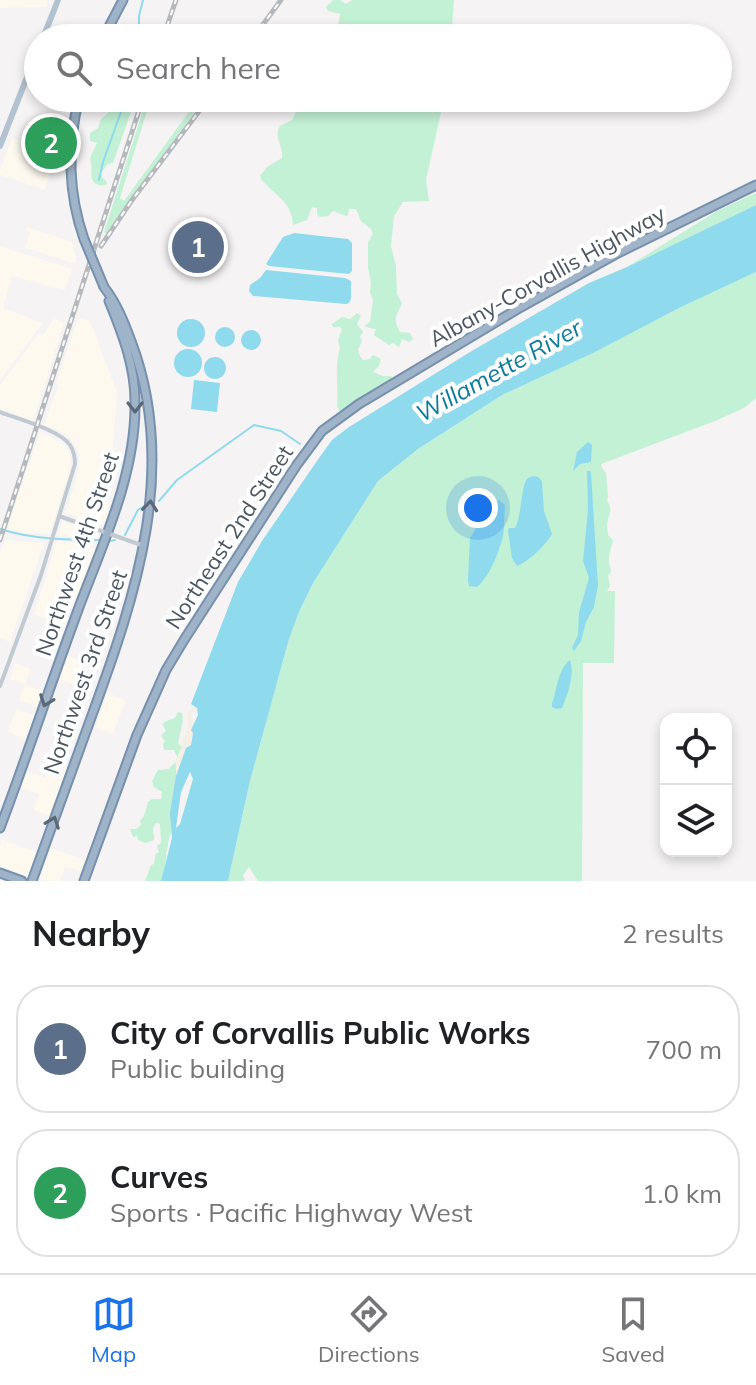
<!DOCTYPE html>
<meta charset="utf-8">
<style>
body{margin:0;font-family:Mulish,sans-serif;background:#f2f2f2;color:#202124}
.controls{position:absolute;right:24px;bottom:24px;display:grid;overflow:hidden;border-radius:16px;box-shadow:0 4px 12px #0003}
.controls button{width:72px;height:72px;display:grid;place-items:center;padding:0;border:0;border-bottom:2px solid #e0e0e0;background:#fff;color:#202124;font:40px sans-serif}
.you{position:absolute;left:478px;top:508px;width:28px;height:28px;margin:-20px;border:6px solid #fff;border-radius:50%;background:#1a73e8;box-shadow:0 0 0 12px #1a73e833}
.badge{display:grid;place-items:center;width:52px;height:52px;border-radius:50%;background:#1a73e8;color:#fff;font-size:26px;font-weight:700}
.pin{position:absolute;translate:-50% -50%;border:4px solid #fff;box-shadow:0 2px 8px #0006}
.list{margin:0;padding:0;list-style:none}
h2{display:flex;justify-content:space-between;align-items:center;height:104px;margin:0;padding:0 32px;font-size:34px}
h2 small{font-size:26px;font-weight:400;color:#757577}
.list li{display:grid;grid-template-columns:52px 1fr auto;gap:24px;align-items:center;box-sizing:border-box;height:128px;margin:0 16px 16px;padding:0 16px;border:2px solid #e0e0e0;border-radius:32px}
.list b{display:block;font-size:30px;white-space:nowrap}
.list p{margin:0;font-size:26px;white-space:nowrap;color:#757577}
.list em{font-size:26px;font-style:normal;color:#757577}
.icon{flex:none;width:44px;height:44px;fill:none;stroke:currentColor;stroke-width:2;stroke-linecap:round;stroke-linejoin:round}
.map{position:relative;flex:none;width:756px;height:881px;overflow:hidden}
.search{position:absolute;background:#fff;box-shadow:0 4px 12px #0003;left:24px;right:24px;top:24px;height:88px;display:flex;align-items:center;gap:20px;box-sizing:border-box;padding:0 28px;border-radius:44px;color:#757577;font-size:30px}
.sheet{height:392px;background:#fff}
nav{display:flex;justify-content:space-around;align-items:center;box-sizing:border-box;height:112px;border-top:2px solid #e0e0e0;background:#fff;font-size:22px;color:#757577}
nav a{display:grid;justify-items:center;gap:4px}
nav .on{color:#1a73e8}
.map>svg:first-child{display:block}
.commercial{fill:#fdf9ef}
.green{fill:#c3f1d5}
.sand{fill:#f5f0e5}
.water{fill:#90daee;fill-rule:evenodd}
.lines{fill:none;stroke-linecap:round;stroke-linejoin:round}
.stream{stroke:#90daee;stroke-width:2}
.trunk-casing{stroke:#7690ad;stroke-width:11}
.tertiary{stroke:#c1cad2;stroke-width:4}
.primary{stroke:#b3c2d1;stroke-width:6}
.trunk{stroke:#9fb4c9;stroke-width:7}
.rail-casing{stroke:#b5b8bd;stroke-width:5}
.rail{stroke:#fff;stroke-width:2;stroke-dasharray:6;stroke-linecap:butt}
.trunk-bridge-casing{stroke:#7690ad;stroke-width:11;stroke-linecap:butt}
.trunk-bridge{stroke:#9fb4c9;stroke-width:7}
.oneway{stroke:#5b6976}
.labels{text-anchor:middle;stroke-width:8;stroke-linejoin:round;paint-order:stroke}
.street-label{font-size:22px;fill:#4a5661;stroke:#fff}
.water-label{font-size:24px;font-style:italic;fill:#0c7c9b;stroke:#fff}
</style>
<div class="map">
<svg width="756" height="881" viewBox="0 0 756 881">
<rect width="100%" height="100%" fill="#f5f3f3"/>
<g class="commercial">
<polygon points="0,0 48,0 45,7 0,8"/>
<polygon points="29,128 58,128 58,150 45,190 0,175 0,169 12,138 24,142"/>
<polygon points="27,227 72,242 77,262 74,263 25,248 30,232 26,231"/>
<polygon points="0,246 72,269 65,290 12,276 3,308 43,323 0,380"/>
<polygon points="55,318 63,323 63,326 33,421 0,408 0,385 38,334 43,335"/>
<polygon points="78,318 90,321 117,392 108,513 104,523 98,525 66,513 79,468 79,453 69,437 62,432 44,425 58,386 56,384"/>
<polygon points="40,432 62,442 69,451 71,459 70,468 50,534 27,533 7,528"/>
<polygon points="65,522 96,532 100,537 89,538 58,535 62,523"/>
<polygon points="7,540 44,543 10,642 0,638 0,553 4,541"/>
<polygon points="57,540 82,544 98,550 75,610 57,604 50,621 34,614"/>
<polygon points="66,655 86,663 78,686 58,678"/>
<polygon points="15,663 31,669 25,685 43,691 37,707 19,700 25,684 10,679"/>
<polygon points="107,693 126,700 113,734 95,728"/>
<polygon points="16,709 34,715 25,739 8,732"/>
<polygon points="51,762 67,768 49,816 33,810 39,794 21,788 27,771 45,778"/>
<polygon points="2,840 36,852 28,876 0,866 0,845"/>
<polygon points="51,848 85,860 80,871 65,867 60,881 39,880"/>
</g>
<g class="green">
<polygon points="333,0 340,0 346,4 352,0 454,0 451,38 336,38 335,32 338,28 340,14 328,11 326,7"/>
<path d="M117,98H136L113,163L108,164L101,173L102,177L107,182L106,185C85,187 94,170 90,158L97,143L90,141V133L98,128L101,119L108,113L107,103Z"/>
<polygon points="147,98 151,98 120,198 124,201 197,101 201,103 106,234 104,232"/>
<path d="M324,98H442L441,112L426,180L429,201L403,202L394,216L391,246L396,266L397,294L402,303C397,316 392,318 400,332L410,333L413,339L409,342L402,339L399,347L393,343L389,345L374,335L376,329L369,328L364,326L370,322L373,300L370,293L371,283L368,268V242L373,234L371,229L361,221L356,209H349L348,215L346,216L333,211L328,216L320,217L317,215V208L312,207L307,220L293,225C292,201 275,196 261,179L260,176L267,167L282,158C284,147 273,137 280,126L292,120L296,112L301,107L306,112L312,109H317Z"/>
<polygon points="756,193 756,205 627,267 717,211"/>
<path d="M756,272V398L744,408L715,421L601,464L602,468L606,473L608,497L607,501C614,510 608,515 607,525C607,528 608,532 608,535L613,540C612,546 609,552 609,558C608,564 611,567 611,573L608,575L610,586L607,591H615L614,663H583L582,881H258L249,867L243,875L245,881H228L250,781L289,639L299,612L313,583L378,481L418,449L502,395L584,357L679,308Z"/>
<path d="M357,313L361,315L357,324L363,332L360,336L362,341L358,350L360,356L363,360L370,359L373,355L381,359L379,366L373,372L383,376H391L392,378L340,412L337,406C339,388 334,366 340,348L338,340L342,329L340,327H333L332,324L342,317L350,319Z"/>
<polygon points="178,712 182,713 183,720 178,743 182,747 182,752 177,757 174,750 164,750 163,744 165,741 161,736 166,730 163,726 164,722 175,718"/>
<path d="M175,762L178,768L174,826C166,840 166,863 163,881H145L151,865L154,864L156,853H159L157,846L161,843L160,824L156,823C150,829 155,833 154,840L146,843L138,840L137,836L133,837L130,829H136L141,825L140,821L144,816L148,802L152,799H161L162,792L154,787L152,781L158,770L169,769Z"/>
</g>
<path class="sand" d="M191,705L197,708L191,713L192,719L194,720L191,745L188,747L176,776V759L182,747L180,745C185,734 191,725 187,713L191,710Z"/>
<g class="water">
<path d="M756,205V272L679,308L593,353L502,395L418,449L378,481L313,583L299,612L289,639L250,781L228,881H161L172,838L170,813L176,776L186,748L191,745L193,733L191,730L198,715L197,708L191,704L238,582L262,541L319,458L332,440L349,427L470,352L589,283L627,267ZM190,772L193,779L180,824L176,828L181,792Z"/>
<polygon points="294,233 348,239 352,243 352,271 349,274 269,266 266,264 283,237"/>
<polygon points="266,270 345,278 351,281 351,299 349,303 346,304 253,296 249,291 250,285 260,278"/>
<circle cx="191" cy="333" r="14"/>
<circle cx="225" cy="337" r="10"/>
<circle cx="251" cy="340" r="10"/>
<circle cx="188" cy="363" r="14"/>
<circle cx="215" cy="368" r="11"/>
<polygon points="194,380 220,383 217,412 191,409"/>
<polygon points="588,442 592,445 591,462 580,464 573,471 577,452"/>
<polygon points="587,471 590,471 591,473 598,585 594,607 586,622 581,641 574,651 572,648 578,635 579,612 589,578 583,561 588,510"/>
<path d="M534,476L538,477L542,481L544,511L552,534C546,545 528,562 517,566L512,558L508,531L509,528H515C522,515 521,486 527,479C529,477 532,477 534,476Z"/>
<path d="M499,500L505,505C504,515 505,526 503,537C498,554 490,576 477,587L469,586L468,580L470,538L490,505Z"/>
<path d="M570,660C575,674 568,694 562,708L556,709L552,707V704C557,689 558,669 570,660Z"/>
</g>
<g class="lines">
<g class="stream">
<polyline points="139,38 139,16 143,0"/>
<polyline points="99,180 103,162 126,98"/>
<polyline points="159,501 177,480 254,425 281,431 300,444"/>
<path d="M0,529C30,539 67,540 99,540"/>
<polyline points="125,535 138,510 144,506"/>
<polyline points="110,541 115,540"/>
</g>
<g class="trunk-casing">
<g id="trunk">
<polyline points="103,38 123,0"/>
<path d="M79,98C67,146 68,193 84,239"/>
<path d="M0,828C27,756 51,683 78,610C102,545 135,477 135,406C136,369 123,335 109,301"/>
<polyline points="0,873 22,881"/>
<path d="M32,881C52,825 72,770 92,715C136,595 179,467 131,341C124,322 117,304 104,287"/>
<polyline points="84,881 137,735 166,670 184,640 296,466 322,431 359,404 516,310 618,253 756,185"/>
</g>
</g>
<g class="tertiary">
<path d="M0,412C18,419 60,430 70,445C74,451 75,457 75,464L41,575L0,686"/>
<polyline points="59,516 144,546"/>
</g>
<g class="primary">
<polyline points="43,38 58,0"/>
<polyline points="0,146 38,49"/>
</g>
<use href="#trunk" class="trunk"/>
<g class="rail-casing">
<g id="rail">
<polyline points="163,38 176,0"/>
<polyline points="253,38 281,0"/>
<polyline points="101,246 132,200 209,98"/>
<polyline points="0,540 143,98"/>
</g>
</g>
<use href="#rail" class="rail"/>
<g class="trunk-bridge-casing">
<polyline id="trunk-bridge" points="84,239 104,287"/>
</g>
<use href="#trunk-bridge" class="trunk-bridge"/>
</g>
<defs><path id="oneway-chevron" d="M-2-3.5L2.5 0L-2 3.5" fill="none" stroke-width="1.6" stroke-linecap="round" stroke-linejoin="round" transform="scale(2)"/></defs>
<g class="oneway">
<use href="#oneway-chevron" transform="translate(135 407) rotate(90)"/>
<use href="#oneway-chevron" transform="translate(150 506) rotate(-84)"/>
<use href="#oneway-chevron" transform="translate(46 701) rotate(110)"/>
<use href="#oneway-chevron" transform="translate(53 822) rotate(-70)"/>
</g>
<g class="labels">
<g class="street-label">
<text transform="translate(547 276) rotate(-29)" y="8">Albany-Corvallis Highway</text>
<text transform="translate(229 537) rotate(-57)" y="8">Northeast 2nd Street</text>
<text transform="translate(77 554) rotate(-71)" y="8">Northwest 4th Street</text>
<text transform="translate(85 672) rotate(-71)" y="8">Northwest 3rd Street</text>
</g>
<g class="water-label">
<text transform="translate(499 371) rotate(-29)" y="8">Willamette River</text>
</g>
</g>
</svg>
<div class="controls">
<button><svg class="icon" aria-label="locate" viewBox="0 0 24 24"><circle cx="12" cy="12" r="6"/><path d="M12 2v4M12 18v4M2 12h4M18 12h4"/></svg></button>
<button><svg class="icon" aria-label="layers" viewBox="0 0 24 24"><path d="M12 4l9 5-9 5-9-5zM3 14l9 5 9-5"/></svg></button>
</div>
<div class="you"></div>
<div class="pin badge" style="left:198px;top:247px;background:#5c6f8a">1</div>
<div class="pin badge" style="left:51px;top:143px;background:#2e9e5b">2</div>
<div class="search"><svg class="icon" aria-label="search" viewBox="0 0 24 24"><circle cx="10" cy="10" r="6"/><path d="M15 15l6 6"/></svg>Search here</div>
</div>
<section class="sheet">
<h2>Nearby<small>2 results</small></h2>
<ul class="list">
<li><span class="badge" style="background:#5c6f8a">1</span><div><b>City of Corvallis Public Works</b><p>Public building</p></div><em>700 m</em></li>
<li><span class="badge" style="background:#2e9e5b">2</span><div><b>Curves</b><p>Sports · Pacific Highway West</p></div><em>1.0 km</em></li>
</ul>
</section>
<nav>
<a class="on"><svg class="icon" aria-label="map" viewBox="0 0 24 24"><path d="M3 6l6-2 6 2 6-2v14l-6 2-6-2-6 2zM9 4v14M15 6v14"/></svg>Map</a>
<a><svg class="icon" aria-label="directions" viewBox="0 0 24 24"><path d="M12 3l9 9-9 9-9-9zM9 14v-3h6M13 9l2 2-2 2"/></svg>Directions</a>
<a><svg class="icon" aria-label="saved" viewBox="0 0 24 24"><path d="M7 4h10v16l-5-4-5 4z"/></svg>Saved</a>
</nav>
